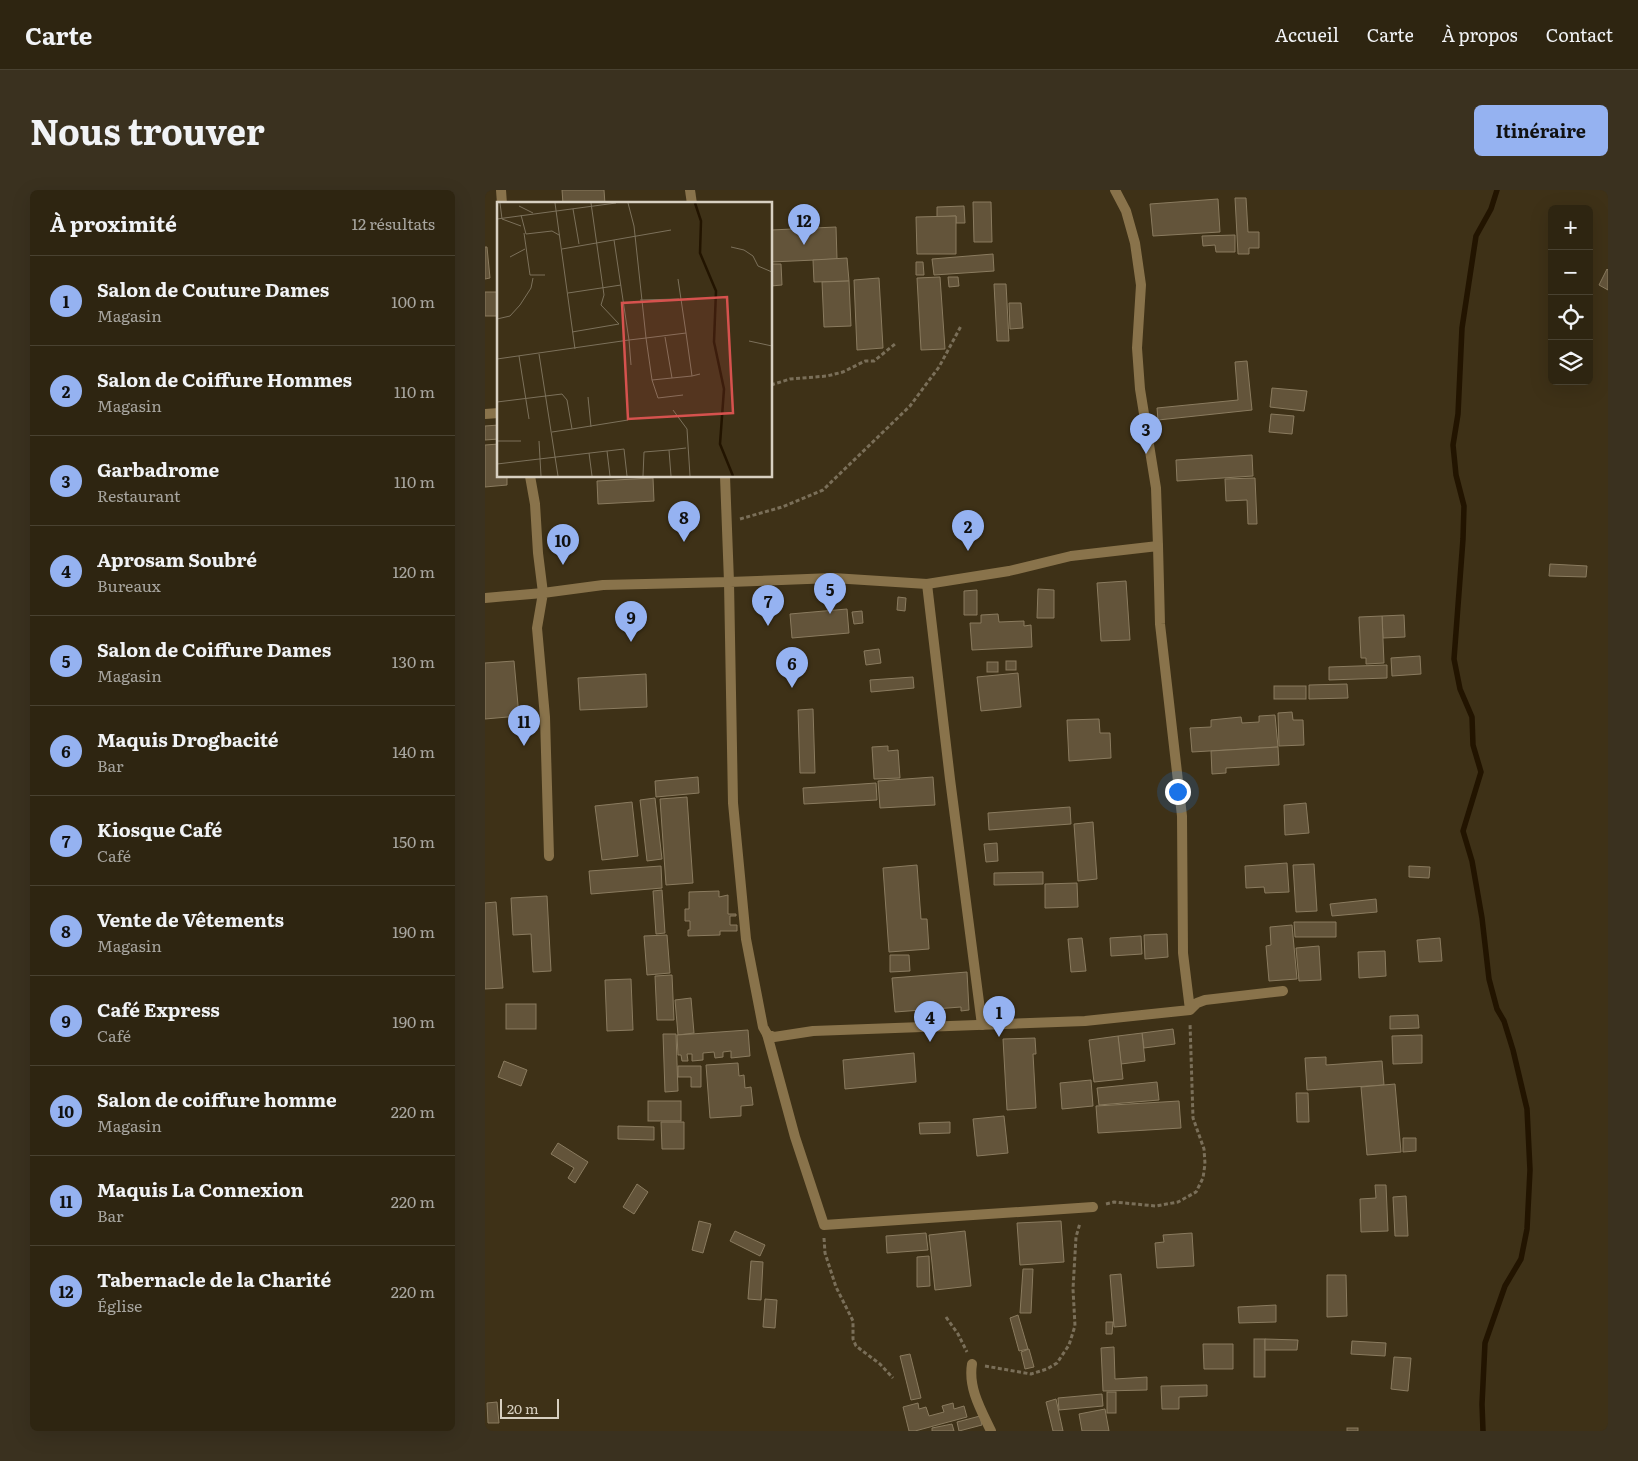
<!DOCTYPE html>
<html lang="fr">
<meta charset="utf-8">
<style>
body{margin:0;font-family:Literata,serif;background:#3a311f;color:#f1f3f6}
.controls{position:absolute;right:15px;top:15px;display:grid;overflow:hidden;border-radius:8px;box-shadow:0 5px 20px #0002}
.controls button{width:45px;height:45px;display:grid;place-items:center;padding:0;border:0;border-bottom:1px solid #494231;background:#2e2511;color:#f1f3f6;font:25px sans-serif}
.scale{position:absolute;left:15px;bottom:12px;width:59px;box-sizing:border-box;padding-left:5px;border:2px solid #d8d0c1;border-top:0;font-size:14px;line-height:18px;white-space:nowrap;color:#d8d0c1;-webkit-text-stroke:4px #3e3117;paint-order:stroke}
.you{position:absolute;left:692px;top:601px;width:18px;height:18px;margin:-12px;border:4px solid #fff;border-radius:50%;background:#1a73e8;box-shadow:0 0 0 8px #1a73e833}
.badge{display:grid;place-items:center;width:32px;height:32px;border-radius:50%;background:#95b2f1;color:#111;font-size:16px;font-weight:700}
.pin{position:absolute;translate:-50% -41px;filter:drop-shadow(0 1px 2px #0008)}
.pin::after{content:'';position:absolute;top:26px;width:18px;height:15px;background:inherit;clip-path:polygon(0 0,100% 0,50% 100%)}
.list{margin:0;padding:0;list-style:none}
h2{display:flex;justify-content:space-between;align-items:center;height:65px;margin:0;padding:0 20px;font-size:21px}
h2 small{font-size:16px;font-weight:400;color:#a7a59f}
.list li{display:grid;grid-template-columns:32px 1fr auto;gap:15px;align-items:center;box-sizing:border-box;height:90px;padding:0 20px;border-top:1px solid #494231}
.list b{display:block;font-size:19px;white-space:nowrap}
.list p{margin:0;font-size:16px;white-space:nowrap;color:#a7a59f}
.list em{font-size:16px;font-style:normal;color:#a7a59f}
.icon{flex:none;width:28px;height:28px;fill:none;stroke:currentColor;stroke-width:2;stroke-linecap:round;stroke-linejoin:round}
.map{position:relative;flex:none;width:1123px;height:1241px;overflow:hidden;border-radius:8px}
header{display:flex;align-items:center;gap:30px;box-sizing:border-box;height:70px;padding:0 25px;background:#2e2511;border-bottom:1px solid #494231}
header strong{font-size:24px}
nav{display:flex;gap:28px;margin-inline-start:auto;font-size:18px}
.intro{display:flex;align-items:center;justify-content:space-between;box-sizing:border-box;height:120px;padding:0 30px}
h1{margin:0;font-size:35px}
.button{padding:12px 22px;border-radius:8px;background:#95b2f1;color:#111;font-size:18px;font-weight:700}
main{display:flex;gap:30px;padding:0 30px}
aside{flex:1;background:#2e2511;border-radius:8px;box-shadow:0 5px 20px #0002}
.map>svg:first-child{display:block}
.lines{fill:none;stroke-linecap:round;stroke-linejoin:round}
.stream{stroke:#221400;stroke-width:5.5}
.building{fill:#63543a;stroke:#8a7b5f}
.path{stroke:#7a6f59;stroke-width:3;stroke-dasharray:4 2.5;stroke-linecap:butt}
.street{stroke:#89734b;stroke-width:10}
.inset-river{fill:none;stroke:#221400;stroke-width:2.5}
.inset-road{fill:none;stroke:#7c715b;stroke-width:1}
.view{fill:#d6524e;fill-opacity:0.15;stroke:#d6524e;stroke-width:2.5}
.inset-edge{fill:none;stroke:#d8d0c1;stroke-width:2.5}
</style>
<header>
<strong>Carte</strong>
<nav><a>Accueil</a><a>Carte</a><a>À propos</a><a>Contact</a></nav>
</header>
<div class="intro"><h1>Nous trouver</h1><a class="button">Itinéraire</a></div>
<main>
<aside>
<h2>À proximité<small>12 résultats</small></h2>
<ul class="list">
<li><span class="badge">1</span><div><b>Salon de Couture Dames</b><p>Magasin</p></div><em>100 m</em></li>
<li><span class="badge">2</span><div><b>Salon de Coiffure Hommes</b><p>Magasin</p></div><em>110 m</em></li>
<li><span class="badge">3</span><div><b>Garbadrome</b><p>Restaurant</p></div><em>110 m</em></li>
<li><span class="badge">4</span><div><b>Aprosam Soubré</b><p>Bureaux</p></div><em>120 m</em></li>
<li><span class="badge">5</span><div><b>Salon de Coiffure Dames</b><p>Magasin</p></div><em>130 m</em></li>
<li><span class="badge">6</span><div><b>Maquis Drogbacité</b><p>Bar</p></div><em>140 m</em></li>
<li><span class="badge">7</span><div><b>Kiosque Café</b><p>Café</p></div><em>150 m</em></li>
<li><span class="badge">8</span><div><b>Vente de Vêtements</b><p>Magasin</p></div><em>190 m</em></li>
<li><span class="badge">9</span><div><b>Café Express</b><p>Café</p></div><em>190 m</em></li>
<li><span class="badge">10</span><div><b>Salon de coiffure homme</b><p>Magasin</p></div><em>220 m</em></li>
<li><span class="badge">11</span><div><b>Maquis La Connexion</b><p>Bar</p></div><em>220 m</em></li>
<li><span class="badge">12</span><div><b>Tabernacle de la Charité</b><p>Église</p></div><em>220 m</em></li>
</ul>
</aside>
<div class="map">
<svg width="1123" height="1241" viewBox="0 0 1123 1241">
<rect width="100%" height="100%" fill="#3e3117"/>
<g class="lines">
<polyline class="stream" points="998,1241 997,1214 1000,1153 1020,1096 1036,1069 1042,1039 1045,980 1042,919 1028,860 1019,831 1012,819 1004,789 997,728 987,671 978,641 996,582 988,555 987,527 975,499 969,469 978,349 979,316 971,285 968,255 973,224 977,138 991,46 1006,19 1012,0"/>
</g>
<g class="building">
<polygon points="77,0 119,0 120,14 78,14"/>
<polygon points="750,8 761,8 763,42 774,42 774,58 764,58 764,64 753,64"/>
<polygon points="733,9 735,42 668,46 665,14"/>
<polygon points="488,12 506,12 507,52 489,52"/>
<polygon points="479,16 480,33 471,33 471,26 452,27 452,17"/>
<polygon points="471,26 471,64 432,64 431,27"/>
<polygon points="351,37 352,69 286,72 286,40"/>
<polygon points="750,45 750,62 731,62 730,55 718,56 717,46"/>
<polygon points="0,57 2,57 5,88 0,89"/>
<polygon points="508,64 509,81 449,85 447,69"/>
<polygon points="362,68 364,91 329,92 328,70"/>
<polygon points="431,72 438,72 439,85 431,85"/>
<polygon points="286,74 296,74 297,95 286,96"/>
<polygon points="1122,79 1123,80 1123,100 1114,95"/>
<polygon points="455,87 460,159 436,160 432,88"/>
<polygon points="463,87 473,87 474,96 464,97"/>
<polygon points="394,88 398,158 372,160 369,90"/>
<polygon points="364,91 366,136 339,137 337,92"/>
<polygon points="509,94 521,94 524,151 512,151"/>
<polygon points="0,102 12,102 13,126 0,126"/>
<polygon points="524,113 536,113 538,138 525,139"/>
<polygon points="762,171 767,220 673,230 672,218 753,210 750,172"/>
<polygon points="787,198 822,201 819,221 785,217"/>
<polygon points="786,224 809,226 807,244 784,242"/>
<polygon points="14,235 14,249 0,250 0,236"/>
<polygon points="14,254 14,286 22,286 22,295 0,297 0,255"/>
<polygon points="767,265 768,286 692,291 691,270"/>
<polygon points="168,288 169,311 113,314 112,291"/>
<polygon points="770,288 772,334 763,334 762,310 741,311 740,289"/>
<polygon points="1065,374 1102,376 1101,387 1064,386"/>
<polygon points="641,391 645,450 616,451 612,393"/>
<polygon points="553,399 569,400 569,428 552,428"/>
<polygon points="492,400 492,425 479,425 479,401"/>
<polygon points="413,407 421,408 420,421 412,420"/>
<polygon points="362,419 364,443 307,448 305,424"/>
<polygon points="377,421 378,433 369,434 367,422"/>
<polygon points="513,424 514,432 539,431 539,436 546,435 547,457 487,460 485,433 496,433 496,425"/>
<polygon points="919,425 920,447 898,448 897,426"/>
<polygon points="897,426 899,473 881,474 881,468 876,468 874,427"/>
<polygon points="394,459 396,473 381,475 379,461"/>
<polygon points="935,466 936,484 907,486 906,468"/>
<polygon points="29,471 34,526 0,529 0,473"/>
<rect x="521" y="471" width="10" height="9"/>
<rect x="502" y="472" width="11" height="10"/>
<polygon points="902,475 902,488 844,490 844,477"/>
<polygon points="533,483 536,517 496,521 492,487"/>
<polygon points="161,484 162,517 95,520 93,488"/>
<polygon points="428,487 429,498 386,502 385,490"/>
<polygon points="862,494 863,508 824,509 824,495"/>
<rect x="789" y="496" width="32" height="13"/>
<polygon points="328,519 330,583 315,583 313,520"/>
<polygon points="807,522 808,530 818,530 819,555 794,556 793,523"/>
<polygon points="790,525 793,557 707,562 705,538 726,537 726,530 756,527 757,533 774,532 774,526"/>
<polygon points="614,529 615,543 625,543 626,568 584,571 582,530"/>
<polygon points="403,556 403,561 413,560 415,588 389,589 387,557"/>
<polygon points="793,557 794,575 741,578 741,583 727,584 726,561"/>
<polygon points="213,587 214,603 171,607 170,591"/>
<polygon points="448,587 450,615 395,618 393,591"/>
<polygon points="391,593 392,610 319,614 318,598"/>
<polygon points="202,607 208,693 181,695 175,609"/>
<polygon points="170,608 177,669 162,671 155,610"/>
<polygon points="147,612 153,666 117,670 110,616"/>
<polygon points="821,613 824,643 800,645 799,615"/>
<polygon points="585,617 586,634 504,640 503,623"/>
<polygon points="608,632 612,689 593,691 589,634"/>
<polygon points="512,653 513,671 501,672 499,654"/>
<polygon points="802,673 804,702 780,703 779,697 761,698 760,676"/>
<polygon points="829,674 832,721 811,722 808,675"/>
<polygon points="432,675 436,729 442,729 444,759 404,762 398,678"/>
<polygon points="176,676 177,698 106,704 104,681"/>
<polygon points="924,676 945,677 944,688 924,687"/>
<polygon points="558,682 558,694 509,695 509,683"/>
<polygon points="592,693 593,717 560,718 560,694"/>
<polygon points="177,700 180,743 171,744 168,701"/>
<polygon points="234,701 234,707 243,705 243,724 251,724 251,726 245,726 245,735 252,735 252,741 235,741 235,745 203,746 203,740 205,740 205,731 200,731 200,719 204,719 204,702"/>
<polygon points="62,706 66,781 48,782 46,744 28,745 26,708"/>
<polygon points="891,709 892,722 847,726 845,714"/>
<polygon points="11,712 18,798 0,799 0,713"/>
<polygon points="809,732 851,732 851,747 810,747"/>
<polygon points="807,735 812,789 784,791 781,756 786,755 785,737"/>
<polygon points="682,744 683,767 660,769 659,745"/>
<polygon points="182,745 185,783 162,785 159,746"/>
<polygon points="656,746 657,764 626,766 625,748"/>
<polygon points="597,748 601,781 586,782 583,749"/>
<polygon points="955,748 957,771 934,772 932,750"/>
<polygon points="834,756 836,790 814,791 811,758"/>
<polygon points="900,761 901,786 874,788 873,762"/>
<polygon points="405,765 424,765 425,781 405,782"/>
<polygon points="482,782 484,820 476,821 476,817 410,822 407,788"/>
<polygon points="187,785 189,830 172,830 170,786"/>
<polygon points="146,789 148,840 122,841 120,790"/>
<polygon points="206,808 209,843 193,845 190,810"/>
<rect x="21" y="814" width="30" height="25"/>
<polygon points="933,825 934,838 905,839 905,826"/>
<polygon points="688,839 690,854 659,858 657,843"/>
<polygon points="263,840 265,866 246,868 246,861 238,862 238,867 230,868 229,862 218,863 218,870 207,871 207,864 202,864 203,871 197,871 196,865 193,865 192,845"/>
<polygon points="657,843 660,871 636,874 633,846"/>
<polygon points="178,844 191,844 193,901 180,902"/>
<polygon points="937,845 937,873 908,874 907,846"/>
<polygon points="633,846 638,889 609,892 604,850"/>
<polygon points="550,848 551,864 548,864 551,918 522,920 518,849"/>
<polygon points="429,863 431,892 360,899 358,870"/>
<polygon points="841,867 841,875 897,871 899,895 822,900 820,868"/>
<polygon points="19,871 42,880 36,896 13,887"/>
<polygon points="253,873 254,886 259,885 260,898 266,897 268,915 256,916 256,926 225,928 221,875"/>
<polygon points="193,876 216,876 216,897 206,897 206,887 193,887"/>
<polygon points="606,890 608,916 577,919 575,893"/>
<polygon points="672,892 674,910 614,915 612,898"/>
<polygon points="910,894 916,962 882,965 876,897"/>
<polygon points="811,903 823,903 824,932 812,932"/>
<rect x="163" y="911" width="33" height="20"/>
<polygon points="694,911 696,938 613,943 611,916"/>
<polygon points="519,926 523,963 492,966 488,929"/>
<polygon points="176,932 199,932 199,959 177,959"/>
<polygon points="465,932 465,943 435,944 434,933"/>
<polygon points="133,936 169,937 169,950 133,949"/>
<polygon points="918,948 931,948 931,961 918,962"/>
<polygon points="73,953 103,972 90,993 83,988 89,978 66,964"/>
<polygon points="152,994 163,1002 149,1024 138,1017"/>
<polygon points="890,995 901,995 903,1041 876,1042 875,1009 891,1008"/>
<polygon points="921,1006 923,1046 910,1046 908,1007"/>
<polygon points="214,1031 226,1034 218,1063 207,1060"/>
<polygon points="576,1031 579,1072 535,1075 532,1033"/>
<polygon points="250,1041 280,1055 275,1066 245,1051"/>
<polygon points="480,1041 486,1096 450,1100 444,1045"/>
<polygon points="441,1043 443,1060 402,1063 401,1046"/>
<polygon points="707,1043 709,1076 672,1078 670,1053 679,1052 678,1045"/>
<polygon points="444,1066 445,1096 432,1097 432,1067"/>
<polygon points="266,1071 278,1072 276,1110 263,1109"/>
<polygon points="538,1079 548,1079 546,1123 535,1123"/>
<polygon points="636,1084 641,1136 629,1137 625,1085"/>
<polygon points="842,1085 861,1085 862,1126 842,1127"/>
<polygon points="280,1109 292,1110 290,1138 278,1137"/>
<polygon points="791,1115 791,1132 754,1133 753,1117"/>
<polygon points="533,1125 543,1159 534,1161 525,1128"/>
<polygon points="621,1132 628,1132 627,1144 621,1144"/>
<rect x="769" y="1149" width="11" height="38"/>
<polygon points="780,1149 813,1150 812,1160 780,1160"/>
<polygon points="867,1151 901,1153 900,1166 866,1164"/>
<polygon points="718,1154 748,1154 748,1179 719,1179"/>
<polygon points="629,1157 630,1189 662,1187 662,1200 618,1201 616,1158"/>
<polygon points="544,1159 549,1177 540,1179 536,1162"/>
<polygon points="425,1164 436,1208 426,1210 415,1166"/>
<polygon points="909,1167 926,1168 923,1201 906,1199"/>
<polygon points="722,1195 722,1206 694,1207 694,1219 677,1219 676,1196"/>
<rect x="622" y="1202" width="9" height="21"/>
<polygon points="617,1204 618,1216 574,1220 573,1208"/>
<polygon points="571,1209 578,1241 568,1241 561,1212"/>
<polygon points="12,1212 14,1233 3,1233 2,1213"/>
<polygon points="433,1213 434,1219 441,1217 444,1226 459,1222 457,1216 468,1213 469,1219 479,1216 482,1227 430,1241 424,1241 418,1217"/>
<polygon points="620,1219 624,1241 597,1241 594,1224"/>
<polygon points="495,1226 497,1235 474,1241 472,1232"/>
<polygon points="467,1234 469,1241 447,1241 447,1238"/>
<rect x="862" y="1238" width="11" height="3"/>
</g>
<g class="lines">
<g class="path">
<polyline points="286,195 305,189 342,186 358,182 380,171 389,171 410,154"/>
<polyline points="255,329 297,317 338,300 425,216 454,177 476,136"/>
<polyline points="621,1014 629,1012 671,1016 693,1012 711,1002 718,988 720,974 719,959 708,928 705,833"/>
<polyline points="339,1048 340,1063 351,1097 368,1131 368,1149 371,1156 395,1174 408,1188"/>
<polyline points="461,1127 473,1144 482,1162"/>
<polyline points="500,1176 546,1184 562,1179 572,1173 584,1155 590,1136 588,1099 591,1047 595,1033"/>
</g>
<g class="street">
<polyline points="16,0 17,14"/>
<polyline points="205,0 207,14"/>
<polyline points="630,0 641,21 650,53 656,95 652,158 655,199 671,298 673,356"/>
<polyline points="0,224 14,223"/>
<polyline points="442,394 465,589 497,835"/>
<polyline points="0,408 58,403 53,363 50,314 45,286"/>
<polyline points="64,666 60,527 52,438 58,403 118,395 244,392 240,286"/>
<polyline points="705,820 698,763 697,626 675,434 673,356 586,366 524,381 442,394 348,388 244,392 248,613 261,749 278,837 282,844 289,847 328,841 600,831 705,820 712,813 720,810 798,801"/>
<polyline points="282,844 310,947 339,1035 608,1017"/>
<path d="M487,1174C483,1198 496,1220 506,1241"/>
</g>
</g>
<g transform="translate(12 12)">
<rect width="275" height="275" fill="#3e3117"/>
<path class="inset-river" d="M198,1L204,19L203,51L219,89L217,140L227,187L223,242L236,274"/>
<path class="inset-road" d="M3,1L5,17L24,24M58,1L78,147M94,1L107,93L104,103L122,122M131,1L137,24L149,136L132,138L134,163M22,4L36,11M76,7L82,42M24,13L29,32L55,29L62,33M0,17L119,1M27,31L33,73H48M234,45L247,48L256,54L261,64L275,70M65,47L174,28M13,55L28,47M181,77L189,131M71,91L124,83M143,98L182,97M0,117L13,114L23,103L34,86L36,76M75,130L122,122M168,135L175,176M252,139L275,144M42,152L61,274M22,154L32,217M0,157L132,138L117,38M195,174L189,131L149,136L155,178L195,174L203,172M155,178L161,196L186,193M91,195L94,225M0,200L65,192L70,198L75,227L131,218M176,208L190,227L193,274M55,230L75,227M0,239H24M42,239L44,274M172,248L189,246M110,249L113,274M92,251L95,274M0,262L127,247L130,274M146,274L147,250L172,248L174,274"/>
<path class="view" d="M230,95L236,211L131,217L125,101Z"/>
<rect width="275" height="275" class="inset-edge"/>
</g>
</svg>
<div class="controls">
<button>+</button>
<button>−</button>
<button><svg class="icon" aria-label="locate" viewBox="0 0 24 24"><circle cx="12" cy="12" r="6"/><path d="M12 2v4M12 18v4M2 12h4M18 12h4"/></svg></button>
<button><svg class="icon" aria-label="layers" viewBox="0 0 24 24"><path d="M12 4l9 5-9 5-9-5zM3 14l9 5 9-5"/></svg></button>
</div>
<div class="scale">20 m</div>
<div class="you"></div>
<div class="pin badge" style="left:514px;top:847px">1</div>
<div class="pin badge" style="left:483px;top:361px">2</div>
<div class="pin badge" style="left:661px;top:264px">3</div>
<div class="pin badge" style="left:445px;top:852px">4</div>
<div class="pin badge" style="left:345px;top:424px">5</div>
<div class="pin badge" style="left:307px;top:498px">6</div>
<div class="pin badge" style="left:283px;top:436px">7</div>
<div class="pin badge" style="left:199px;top:352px">8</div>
<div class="pin badge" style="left:146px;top:452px">9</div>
<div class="pin badge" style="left:78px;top:375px">10</div>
<div class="pin badge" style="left:39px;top:556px">11</div>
<div class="pin badge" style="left:319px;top:55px">12</div>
</div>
</main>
